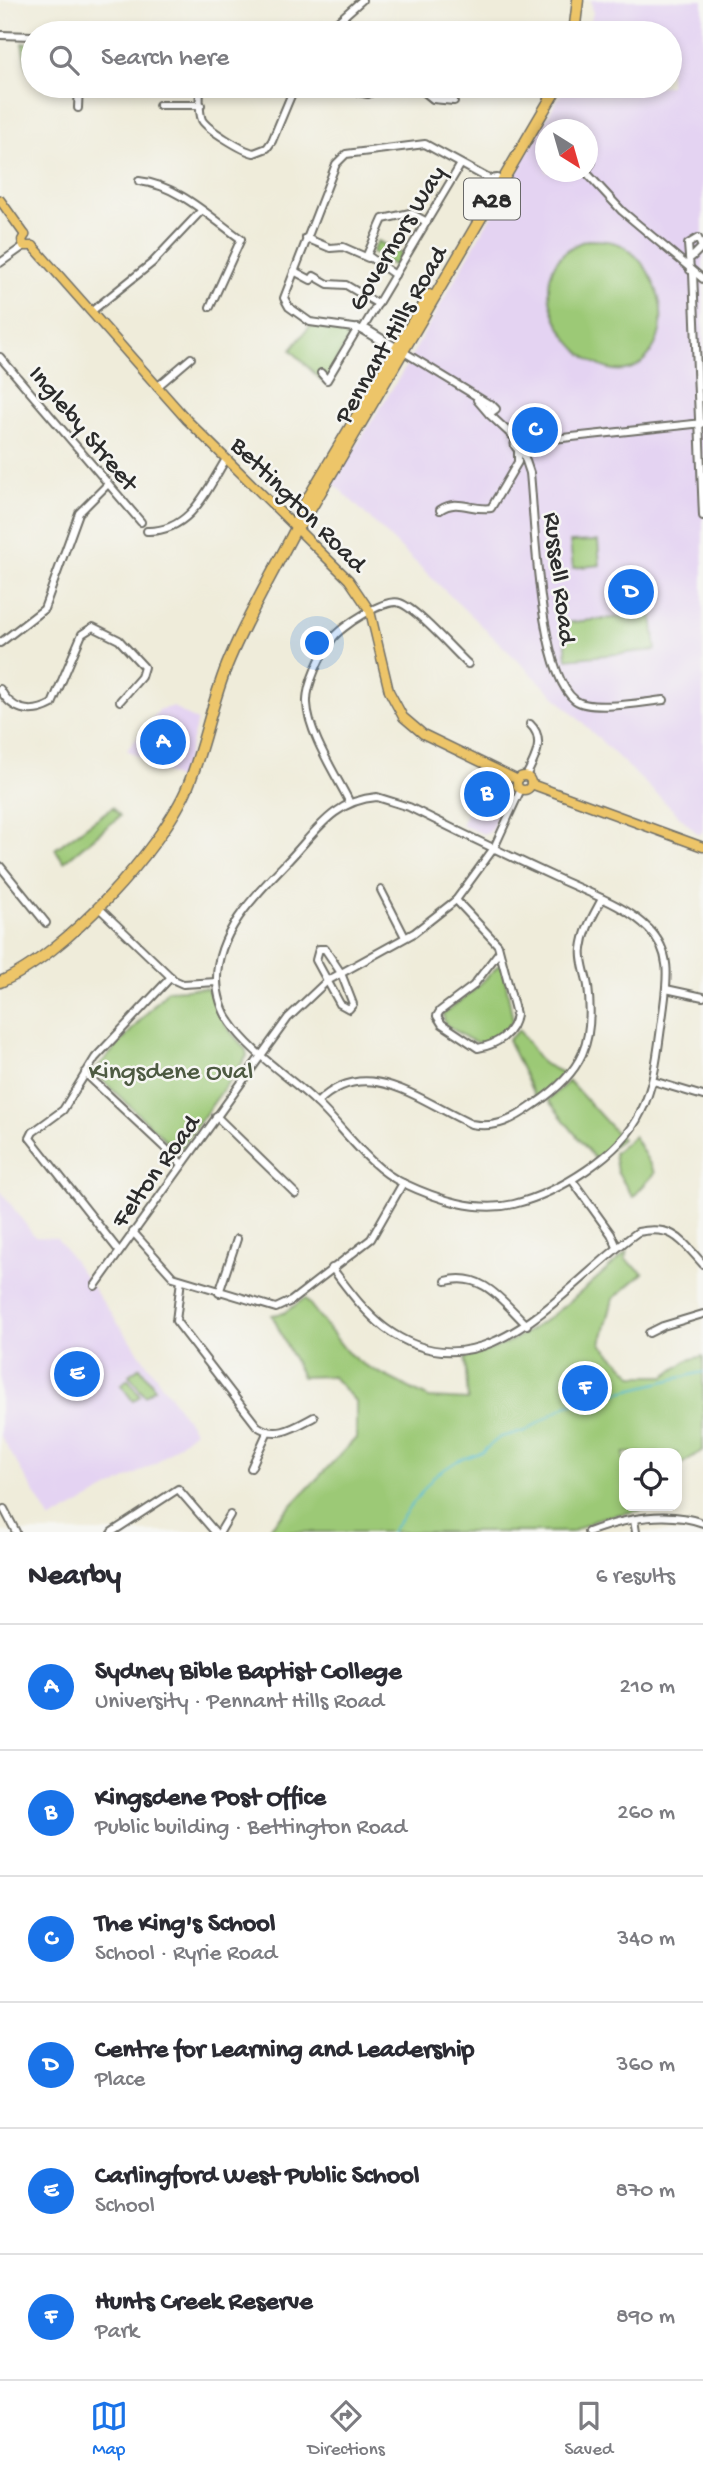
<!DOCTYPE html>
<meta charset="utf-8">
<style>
body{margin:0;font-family:"Gochi Hand",sans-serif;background:#f7f7f7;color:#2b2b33}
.controls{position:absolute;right:21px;bottom:21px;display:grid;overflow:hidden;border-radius:14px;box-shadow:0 4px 10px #0003}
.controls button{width:63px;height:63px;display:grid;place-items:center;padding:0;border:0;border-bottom:2px solid #e1e1e2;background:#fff;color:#2b2b33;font:35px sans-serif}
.compass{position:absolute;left:535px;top:119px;width:63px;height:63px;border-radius:50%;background:#fff;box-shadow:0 4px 10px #0003;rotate:143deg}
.you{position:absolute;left:318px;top:644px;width:24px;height:24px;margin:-18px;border:5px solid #fff;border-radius:50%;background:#1a73e8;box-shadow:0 0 0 10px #1a73e833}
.badge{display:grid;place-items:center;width:46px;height:46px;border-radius:50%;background:#1a73e8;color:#fff;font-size:23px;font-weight:700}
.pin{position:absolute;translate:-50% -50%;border:4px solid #fff;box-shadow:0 2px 7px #0006}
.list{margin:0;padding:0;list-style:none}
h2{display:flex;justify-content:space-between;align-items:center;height:91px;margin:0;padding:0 28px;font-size:30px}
h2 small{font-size:23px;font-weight:400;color:#7c7c81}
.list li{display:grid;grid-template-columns:46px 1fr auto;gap:21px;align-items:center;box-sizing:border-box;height:126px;padding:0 28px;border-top:2px solid #e1e1e2}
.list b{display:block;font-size:26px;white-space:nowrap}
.list p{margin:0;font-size:23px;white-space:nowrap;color:#7c7c81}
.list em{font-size:23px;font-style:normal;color:#7c7c81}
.icon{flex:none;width:38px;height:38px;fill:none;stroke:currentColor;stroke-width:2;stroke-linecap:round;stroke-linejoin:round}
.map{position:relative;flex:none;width:703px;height:1532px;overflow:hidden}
.search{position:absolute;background:#fff;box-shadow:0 4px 10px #0003;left:21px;right:21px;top:21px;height:77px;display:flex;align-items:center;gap:18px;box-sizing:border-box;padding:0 24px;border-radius:38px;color:#7c7c81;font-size:26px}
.sheet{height:847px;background:#fff}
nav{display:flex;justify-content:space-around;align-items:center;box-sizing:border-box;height:98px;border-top:2px solid #e1e1e2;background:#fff;font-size:19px;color:#7c7c81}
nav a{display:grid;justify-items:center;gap:4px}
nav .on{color:#1a73e8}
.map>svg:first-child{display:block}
.built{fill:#e4d3f2;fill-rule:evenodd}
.green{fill:#9cc976;stroke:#647a50;stroke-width:2}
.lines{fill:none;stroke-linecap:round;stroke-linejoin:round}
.stream{stroke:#4fb9cc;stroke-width:2}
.minor-casing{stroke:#706f68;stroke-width:10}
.major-casing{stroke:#706f68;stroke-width:11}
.highway-casing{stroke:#706f68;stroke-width:13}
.minor{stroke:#fff;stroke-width:6}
.major{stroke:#edc569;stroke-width:8}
.highway{stroke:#edc569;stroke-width:10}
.labels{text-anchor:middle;stroke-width:5;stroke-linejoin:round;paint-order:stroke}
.shield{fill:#f6f6f2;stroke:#686867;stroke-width:2}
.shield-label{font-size:24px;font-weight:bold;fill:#2b2b2b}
.street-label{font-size:26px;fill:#2b2b2b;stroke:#f6f6f2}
.park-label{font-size:26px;fill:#4d5a42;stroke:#f6f6f2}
</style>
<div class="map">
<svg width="703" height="1532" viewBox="0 0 703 1532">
<rect width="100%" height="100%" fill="#f6f6f2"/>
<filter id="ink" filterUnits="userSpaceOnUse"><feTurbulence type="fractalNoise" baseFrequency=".0143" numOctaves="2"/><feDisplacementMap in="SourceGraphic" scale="14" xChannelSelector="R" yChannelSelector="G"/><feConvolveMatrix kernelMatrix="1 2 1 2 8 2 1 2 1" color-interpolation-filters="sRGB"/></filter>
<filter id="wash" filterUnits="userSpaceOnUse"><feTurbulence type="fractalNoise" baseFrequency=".00686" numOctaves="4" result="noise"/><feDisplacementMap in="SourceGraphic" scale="28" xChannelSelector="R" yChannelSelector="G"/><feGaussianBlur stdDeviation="1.57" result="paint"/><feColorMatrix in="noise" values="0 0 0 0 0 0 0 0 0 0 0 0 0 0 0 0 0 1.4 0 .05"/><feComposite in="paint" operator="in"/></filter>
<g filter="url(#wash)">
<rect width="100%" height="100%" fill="#efecda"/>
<g class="built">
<path d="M591,0H703V831L699,835L333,483L400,376L565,86H670V33H587L593,13ZM546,130H588V172H546Z"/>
<polygon points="173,707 197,721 181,781 127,750 160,709"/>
<polygon points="485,774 506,784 510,790 490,832 484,834 461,825"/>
<polygon points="0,1190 35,1237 57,1238 195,1431 156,1463 51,1520 0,1435"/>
</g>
<g class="green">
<polygon points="22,43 33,43 33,69 27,69"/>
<path d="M587,240C598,240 608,240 619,244C653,261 672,312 655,345C611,431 487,274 587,240Z"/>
<polygon points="378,241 402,254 395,266 372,252"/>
<polygon points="310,326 353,331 324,383 291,350"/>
<polygon points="598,541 600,565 573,568 570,542"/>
<polygon points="652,614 656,650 567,659 564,623"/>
<polygon points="113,807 120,816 64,862 55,849"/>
<path d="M502,962L513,1021C487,1056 476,1044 445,1024L443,1014L473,991Z"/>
<polygon points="205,988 211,992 226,1026 246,1050 247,1056 181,1148 175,1149 97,1075 96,1069 168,990"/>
<polygon points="519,1030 542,1063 567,1075 537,1101 508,1040"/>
<polygon points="569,1081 622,1139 595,1159 548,1100"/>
<polygon points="634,1136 655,1173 633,1197 617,1172 614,1153"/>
<path d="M628,1251L625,1259L643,1273L613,1299L601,1344L634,1376H665L688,1360L703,1356V1450L677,1467V1453H624V1506L653,1508L599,1518L572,1532H266L356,1438V1402L332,1376L302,1377L272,1315L284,1313L305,1298L347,1352L362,1364L429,1398L468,1400L465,1358C532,1342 577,1295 628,1251Z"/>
<polygon points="140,1367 155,1388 145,1396 129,1375"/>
<polygon points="128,1379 140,1396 133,1401 121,1385"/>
</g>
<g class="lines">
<polyline class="stream" points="391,1532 434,1476 457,1461 482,1452 500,1437 526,1431 567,1405 703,1372"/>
</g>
</g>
<g filter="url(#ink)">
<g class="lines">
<g class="minor-casing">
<g id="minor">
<polyline points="325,33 362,0"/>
<polyline points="0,35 33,36"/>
<path d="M200,86C200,96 198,110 202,120C207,129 243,151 254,153L267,148L272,141L295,86"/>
<polyline points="417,86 433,99 454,101"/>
<polyline points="343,89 368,94 384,86"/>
<polyline points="159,105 201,105"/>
<polyline points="78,108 79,86"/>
<polyline points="588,154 592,162 588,168"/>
<polyline points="586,172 622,211 703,279"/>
<path d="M139,181C178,185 210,217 241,239L210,307"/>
<polyline points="306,238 330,248 343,247 368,258"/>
<polyline points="0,263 24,246"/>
<polyline points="690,270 688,244 698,238 702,247 692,257"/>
<polyline points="294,271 311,280 314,276 328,284 346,285 378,304"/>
<polyline points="693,273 703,516"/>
<polyline points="395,275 367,255 383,219 410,213 427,222"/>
<polyline points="92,311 152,263 201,211"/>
<polyline points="362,330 461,164"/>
<polyline points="362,330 399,352"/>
<polyline points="0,357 141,522"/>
<polyline points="321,373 327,380 358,328"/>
<polyline points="157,387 191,358"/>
<polyline points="477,400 489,414 496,409 491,404 486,410"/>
<polyline points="489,404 368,330 310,322 289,307 284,298 336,164 346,154 425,144 489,179 497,178"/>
<polyline points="490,415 517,440"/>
<circle cx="520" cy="444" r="5.5"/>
<polyline points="525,442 703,423"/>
<path d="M522,449L530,473C535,520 538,672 575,700C590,712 644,702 664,700"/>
<path d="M440,510C458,498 471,511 491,508L518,462V448"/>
<path d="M147,531C190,532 206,492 226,459"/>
<polyline points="0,643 44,609 79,513 108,484"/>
<path d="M0,689C11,710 30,716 52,704L82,634L93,627L119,640L144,667L141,677L120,701"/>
<path d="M526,776C535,759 546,739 530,724"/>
<path d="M377,797L409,807C459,832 509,856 559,879C588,893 626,905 649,929C673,953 667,982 663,1013C658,1046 656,1082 641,1112C621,1155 558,1193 514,1204C477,1213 437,1199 403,1183C370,1168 345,1130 319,1105C291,1077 252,1055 230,1022C222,1011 217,994 217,980C216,933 256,894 287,862C315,833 333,800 377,797Z"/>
<path d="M349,801C336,775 308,733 307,703C306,685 321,654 332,639C340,627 386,597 400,603C417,609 453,650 468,664"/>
<polyline points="0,866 46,923"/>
<polyline points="381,890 405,937"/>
<path d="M456,900L498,945L516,1014C514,1034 496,1045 478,1048L442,1024L437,1016L440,1011L473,986L499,952"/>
<polyline points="98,907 174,980 183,984 217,982"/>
<polygon points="319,949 325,949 341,973 353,1004 349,1009 340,1004 316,960"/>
<polyline points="666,989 703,997"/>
<polyline points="85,1073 182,1164"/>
<polyline points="653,1081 703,1096"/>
<path d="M317,1103C367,1053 421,1102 471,1124C497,1129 514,1119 535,1104C583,1072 595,1042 588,986C586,974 580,960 582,949C584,930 593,916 602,899"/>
<polyline points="216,1116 296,1194"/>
<polyline points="572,1180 611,1234 617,1247"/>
<polyline points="133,1232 173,1277 276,1308 291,1301 371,1239 403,1183"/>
<polyline points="119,1251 30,1138 33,1132 63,1110 95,1058 171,977"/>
<path d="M332,1268C348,1289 364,1312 385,1328C485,1402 566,1282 638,1232C674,1225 681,1240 703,1264"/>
<path d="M181,1280L176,1321L257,1426C277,1440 295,1427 314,1417"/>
<path d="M446,1281C483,1271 503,1302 527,1325"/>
<polyline points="95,1286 288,1018 327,981 414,933 456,900 494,848 521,789"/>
<polyline points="219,1293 237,1239"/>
<polyline points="649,1333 663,1326 703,1314"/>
<polyline points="251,1468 267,1433"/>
<polyline points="4,1509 16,1532"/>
<polyline points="634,1520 636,1532"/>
<polyline points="112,1532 178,1489 215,1532"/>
<polyline points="220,1532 230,1515"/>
<path d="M588,1532C623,1519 667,1510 703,1523"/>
</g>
</g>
<g class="major-casing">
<g id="major">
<polyline points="0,200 25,235"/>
<polyline points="25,235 22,240 24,246 33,246"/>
<polyline points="33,246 187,420 349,580 370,611 389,691 403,717 423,734 518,780"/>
<circle cx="524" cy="783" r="7"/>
<polyline points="531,784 703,847"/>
</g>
</g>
<g class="highway-casing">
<g id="highway">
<polyline points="574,33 578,0"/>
<polyline points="296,528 298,515 429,295"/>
<path d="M0,982C63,956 162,849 188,786C204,747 211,705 227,665C246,618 273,573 296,528L303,522L558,86"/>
</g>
</g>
<use href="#minor" class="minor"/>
<use href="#major" class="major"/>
<use href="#highway" class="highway"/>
</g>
</g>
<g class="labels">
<rect class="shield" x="464" y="178.5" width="56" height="41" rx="5"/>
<g class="shield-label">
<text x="492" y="207">A28</text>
</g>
<g class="street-label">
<text transform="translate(395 237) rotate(-59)" y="9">Governors Way</text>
<text transform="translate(389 334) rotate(-60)" y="9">Pennant Hills Road</text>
<text transform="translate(85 427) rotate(50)" y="9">Ingleby Street</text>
<text transform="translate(300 503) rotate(45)" y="9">Bettington Road</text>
<text transform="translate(562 578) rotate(83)" y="9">Russell Road</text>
<text transform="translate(154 1170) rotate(-54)" y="9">Felton Road</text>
</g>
<g class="park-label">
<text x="171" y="1078">Kingsdene Oval</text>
</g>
</g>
</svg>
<div class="controls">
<button><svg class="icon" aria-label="locate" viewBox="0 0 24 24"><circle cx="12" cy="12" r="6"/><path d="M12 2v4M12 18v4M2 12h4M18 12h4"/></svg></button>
</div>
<svg class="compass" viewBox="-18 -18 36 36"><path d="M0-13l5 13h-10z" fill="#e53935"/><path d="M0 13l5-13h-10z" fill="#7c7c81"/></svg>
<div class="you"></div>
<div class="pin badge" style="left:163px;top:742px">A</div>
<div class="pin badge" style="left:487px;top:794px">B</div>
<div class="pin badge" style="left:535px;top:430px">C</div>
<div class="pin badge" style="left:631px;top:592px">D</div>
<div class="pin badge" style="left:77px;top:1374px">E</div>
<div class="pin badge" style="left:585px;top:1388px">F</div>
<div class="search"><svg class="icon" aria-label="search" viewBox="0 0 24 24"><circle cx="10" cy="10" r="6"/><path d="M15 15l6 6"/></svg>Search here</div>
</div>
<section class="sheet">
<h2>Nearby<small>6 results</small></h2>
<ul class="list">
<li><span class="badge">A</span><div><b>Sydney Bible Baptist College</b><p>University · Pennant Hills Road</p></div><em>210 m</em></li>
<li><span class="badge">B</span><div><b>Kingsdene Post Office</b><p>Public building · Bettington Road</p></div><em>260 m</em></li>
<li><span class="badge">C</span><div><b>The King's School</b><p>School · Ryrie Road</p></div><em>340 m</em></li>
<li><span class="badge">D</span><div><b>Centre for Learning and Leadership</b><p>Place</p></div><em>360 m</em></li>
<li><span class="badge">E</span><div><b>Carlingford West Public School</b><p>School</p></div><em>870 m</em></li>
<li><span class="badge">F</span><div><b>Hunts Creek Reserve</b><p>Park</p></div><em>890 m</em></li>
</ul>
</section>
<nav>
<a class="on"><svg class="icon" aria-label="map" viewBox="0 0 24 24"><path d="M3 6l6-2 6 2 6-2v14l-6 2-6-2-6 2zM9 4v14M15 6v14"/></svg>Map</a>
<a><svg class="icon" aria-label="directions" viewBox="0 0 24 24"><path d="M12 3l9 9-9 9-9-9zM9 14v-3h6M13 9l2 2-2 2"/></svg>Directions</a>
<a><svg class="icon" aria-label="saved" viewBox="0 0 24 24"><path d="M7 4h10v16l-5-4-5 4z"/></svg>Saved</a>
</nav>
